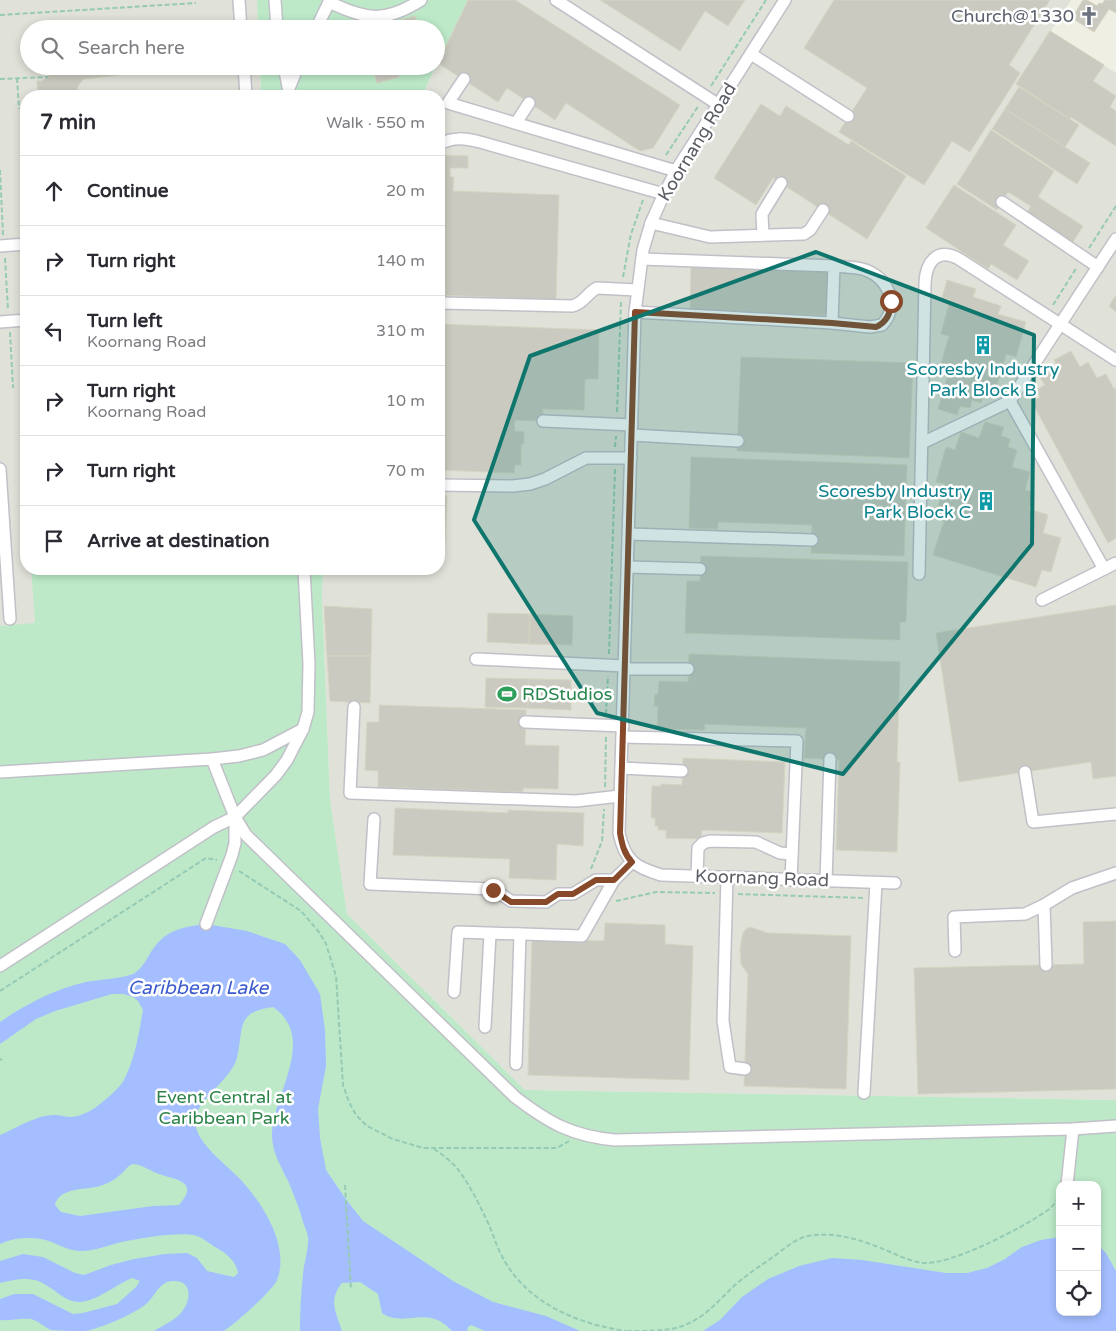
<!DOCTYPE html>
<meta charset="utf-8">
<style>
body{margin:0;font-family:"Varela Round",sans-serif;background:#f7f7f7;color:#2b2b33}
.controls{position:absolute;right:15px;bottom:15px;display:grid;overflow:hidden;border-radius:10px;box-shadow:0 2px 8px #0003}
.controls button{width:45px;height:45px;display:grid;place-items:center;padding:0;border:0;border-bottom:1px solid #e1e1e2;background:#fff;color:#2b2b33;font:25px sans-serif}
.stop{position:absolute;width:15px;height:15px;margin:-11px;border:4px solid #87492a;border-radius:50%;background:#fff}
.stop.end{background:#87492a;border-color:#fff;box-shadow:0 1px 5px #0008}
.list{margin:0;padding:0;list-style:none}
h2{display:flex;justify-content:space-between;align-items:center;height:65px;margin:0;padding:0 20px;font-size:21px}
h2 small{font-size:16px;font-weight:400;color:#7c7c81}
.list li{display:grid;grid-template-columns:32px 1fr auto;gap:15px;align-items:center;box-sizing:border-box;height:70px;padding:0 20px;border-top:1px solid #e1e1e2}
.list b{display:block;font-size:19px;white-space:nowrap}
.list p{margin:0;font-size:16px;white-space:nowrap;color:#7c7c81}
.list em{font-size:16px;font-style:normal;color:#7c7c81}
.icon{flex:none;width:28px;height:28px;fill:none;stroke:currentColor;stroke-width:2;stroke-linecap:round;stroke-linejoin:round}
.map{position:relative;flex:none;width:1116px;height:1331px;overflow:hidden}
.search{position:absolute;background:#fff;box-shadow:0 2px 8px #0003;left:20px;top:20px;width:425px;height:55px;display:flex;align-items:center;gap:12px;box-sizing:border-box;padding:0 18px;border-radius:28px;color:#7c7c81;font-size:19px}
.panel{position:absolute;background:#fff;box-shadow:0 2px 8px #0003;left:20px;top:90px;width:425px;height:485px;border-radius:20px}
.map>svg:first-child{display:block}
.industrial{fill:#e0e1d8}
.green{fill:#bde9c9;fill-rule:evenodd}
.water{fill:#a4beff;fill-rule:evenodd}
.building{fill:#cacac0;stroke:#d5d4c1}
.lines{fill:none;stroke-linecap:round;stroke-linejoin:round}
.minor-casing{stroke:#c0c0c8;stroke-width:14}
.path{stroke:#95cab3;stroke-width:2;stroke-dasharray:5 2.5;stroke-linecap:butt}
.minor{stroke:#fff;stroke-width:11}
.route{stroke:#87492a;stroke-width:6}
.marked{fill:#0f766e;fill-opacity:0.2;stroke:#0f766e;stroke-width:4;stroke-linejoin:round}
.labels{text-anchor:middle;stroke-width:5;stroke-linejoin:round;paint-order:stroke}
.worship-label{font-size:18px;fill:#5b616d;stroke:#fff;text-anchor:end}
.street-label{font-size:18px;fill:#5b5d65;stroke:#fff}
.culture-label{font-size:18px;fill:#0d838f;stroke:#fff}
.leisure-label{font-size:18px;fill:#27864d;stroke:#fff;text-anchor:start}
.park-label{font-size:18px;fill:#2d8349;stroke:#fff}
.water-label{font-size:19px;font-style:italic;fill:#3b5ace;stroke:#fff}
</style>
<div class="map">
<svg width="1116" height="1331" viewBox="0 0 1116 1331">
<rect width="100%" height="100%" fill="#efefe3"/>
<g class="industrial">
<polygon points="0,0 257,0 258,29 29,29 29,66 260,66 261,96 26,96 26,569 31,569 35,624 0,626"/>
<polygon points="468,0 1071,0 1051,31 1116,73 1116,1100 525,1090 347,914 330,800 322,597 323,569 439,569 439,96 422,96"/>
</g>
<g class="green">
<polygon points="257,0 468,0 436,66 436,29 258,29"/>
<polygon points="260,66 436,66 422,96 261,96"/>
<path d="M31,569H323L322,597L330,800L347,914L525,1090L1116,1100V1331H0V626L35,623ZM1060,1185H1097V1312H1060Z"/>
</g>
<g class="water">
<path d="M206,924L247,931L285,944L300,960L320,994L325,1030L326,1066L318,1109L320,1138L326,1170L345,1198L363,1221L453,1281L493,1302L546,1316L580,1331H485L471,1325L468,1327L467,1331H452C428,1303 404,1329 382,1313L378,1294L360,1282L342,1283C328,1300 336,1312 342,1331H300C300,1312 301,1293 303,1274C304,1263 309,1248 308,1237C307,1232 305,1227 303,1222C300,1209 294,1196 289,1183C282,1168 273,1155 272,1137C271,1096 319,1039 273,1007C235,1012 244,1028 237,1058C230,1083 189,1103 196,1127C200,1145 224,1163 237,1176C260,1199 291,1245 277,1280C275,1285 269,1290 265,1295C260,1301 228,1330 223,1331C217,1331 210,1331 204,1331C187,1331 171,1331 154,1331C162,1326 173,1321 180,1314C191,1303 194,1280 173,1281C159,1281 155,1297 145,1305C134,1314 99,1329 85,1331C78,1331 57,1331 51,1330C44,1327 39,1321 31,1319C20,1318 10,1321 0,1320V1299L14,1294H33L73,1314L83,1313L117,1304L136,1287L140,1281L132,1278C115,1285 98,1301 79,1302C64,1302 52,1286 38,1281C25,1277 13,1280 0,1283V1261L23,1254L43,1257L75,1273L84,1275L111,1265L134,1259L165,1254L187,1253L197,1258L207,1271L234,1277L238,1273C236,1261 227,1254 217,1248C210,1244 202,1237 194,1235C176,1232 140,1238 122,1242C108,1245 95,1251 81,1251C70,1251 59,1245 49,1241C35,1236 13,1237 0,1244V1135C17,1128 34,1116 53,1115C66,1115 69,1120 83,1114C92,1111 99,1105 106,1099C112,1094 120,1087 124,1080C135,1059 139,1033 143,1010L138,1001L133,997L124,994H112L55,1011L36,1019L0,1044V1022C26,1004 55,989 86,982C97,980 127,978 135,973C143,967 147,958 153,949C167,929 184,927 206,924ZM133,1164C143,1165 150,1171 159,1174C176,1180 200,1181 179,1205L153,1206L80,1216L61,1212L55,1205C59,1187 86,1190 100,1186C107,1184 116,1179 121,1174C126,1170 127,1166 133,1164Z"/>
<polygon points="1060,1237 1060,1312 1097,1312 1097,1244 1106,1253 1116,1271 1116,1331 703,1331 720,1320 742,1297 768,1279 799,1266 832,1258 862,1260 946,1273 967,1273 987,1268 1005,1259 1022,1247 1041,1240"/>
</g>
<g class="building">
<polygon points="468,0 515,0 680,105 653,148 640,151 566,103 555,120 507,88 498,102 438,63"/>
<polygon points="600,0 745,0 728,26 705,11 680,51"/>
<polygon points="834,0 1050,0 1009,65 1020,73 970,152 952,141 924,185 839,132 867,88 804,48"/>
<polygon points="1083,0 1087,0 1097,6 1099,3 1102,4 1105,0 1116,0 1116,13 1109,9 1094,32 1072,18"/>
<polygon points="415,16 418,29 368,29"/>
<polygon points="1050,31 1104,65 1093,81 1116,96 1110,107 1116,111 1116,146 1071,117 1070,119 1016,84"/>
<polygon points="52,66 121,66 121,75 84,79 80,83 77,88 78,96 38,96 37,81 42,81 48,77"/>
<polygon points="372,66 396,66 399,77 377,83"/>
<polygon points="1019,87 1079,125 1065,147 1005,109"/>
<polygon points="761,104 780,116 786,106 849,145 851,141 906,176 867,239 773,178 756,205 714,178"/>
<polygon points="1005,109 1090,163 1077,184 992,129"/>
<polygon points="991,130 1054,171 1038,197 1083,226 1073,242 1027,213 1031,206 1008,192 997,210 957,184"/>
<polygon points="439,155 468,156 468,168 450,168 450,177 454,177 453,191 559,195 556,300 439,295"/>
<polygon points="954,185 1016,225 1003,245 1029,261 1017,280 991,264 988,269 926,228"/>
<polygon points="691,266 830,270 829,315 690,311"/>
<polygon points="947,280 976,289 973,297 1001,306 998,314 1026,322 1016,357 1006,354 996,389 986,386 981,403 972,400 970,408 960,406 957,415 938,409 948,374 939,371 949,336 941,334 950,300 942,298"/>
<polygon points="1116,295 1116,312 1109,306"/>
<polygon points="439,324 599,330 598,379 585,379 584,410 543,409 543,421 515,420 514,431 524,432 524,444 521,444 521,465 515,465 514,473 439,470"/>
<polygon points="1071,351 1080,367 1088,362 1097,378 1106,374 1114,389 1116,388 1116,538 1108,543 1032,402 1040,397 1036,390 1045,385 1040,378 1058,368 1054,360"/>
<polygon points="741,357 913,363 909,458 737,451"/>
<polygon points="985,422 1004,427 1001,436 1010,439 1008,447 1017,450 1012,467 1030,472 1025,490 1035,493 1029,509 1048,515 1043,533 1061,538 1051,572 1042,570 1036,587 933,555 944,521 934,518 945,484 936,482 946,447 955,450 961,432 979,438"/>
<polygon points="691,457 907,465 904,556 811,553 812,525 718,522 718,529 689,528"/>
<polygon points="439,495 447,496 445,542 439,542"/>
<polygon points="701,556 908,562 906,622 900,622 900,640 685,633 687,581 700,581"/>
<polygon points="1116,605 1116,776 1093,779 1091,762 959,782 936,633"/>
<polygon points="324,606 372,609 371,656 327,656"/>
<polygon points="488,613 530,614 529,644 487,642"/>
<polygon points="530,614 573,616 572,645 529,644"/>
<polygon points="689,654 900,662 897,762 900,762 897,852 836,850 839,760 804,758 806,728 704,724 705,730 657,729 658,706 654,706 655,694 658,694 659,681 688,682"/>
<polygon points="327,656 371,656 370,703 330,701"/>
<polygon points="486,678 529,679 528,708 485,707"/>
<polygon points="529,679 571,680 571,710 528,708"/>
<polygon points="379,705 526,710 525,745 559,746 558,789 523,788 523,792 378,787 378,771 365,770 367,722 379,722"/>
<polygon points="683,758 785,762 782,833 702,830 701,839 666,838 666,830 658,830 658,826 655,826 655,818 651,818 652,786 661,786 661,784 682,785"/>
<polygon points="395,808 508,813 508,810 584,813 583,846 557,844 556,880 509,878 510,859 393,855"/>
<polygon points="1116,921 1116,1089 918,1094 914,968 1084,964 1083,922"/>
<polygon points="605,923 665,925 665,944 693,946 689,1080 528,1075 532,939 604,941"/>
<polygon points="750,927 768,933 851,936 846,1089 744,1086 748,974 741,964 740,949 743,933 746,929"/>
</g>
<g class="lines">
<g class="minor-casing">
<g id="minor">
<polyline points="239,0 241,29"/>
<polyline points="275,0 277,29"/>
<polyline points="556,0 719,105"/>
<path d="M785,0L677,169L663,196L651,223L643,250L635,312L619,833C625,861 635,867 661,875L895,883"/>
<path d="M329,2C366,20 385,23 421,0"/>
<polyline points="316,29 330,0"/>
<polyline points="751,54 848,116"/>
<polyline points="244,66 246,95"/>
<polyline points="284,66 288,87"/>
<polyline points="464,79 448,103 676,171"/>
<polyline points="286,96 298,66"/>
<polyline points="516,123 529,103"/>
<path d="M439,144C454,137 463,138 480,142L664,194"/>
<polyline points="1002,202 1098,267"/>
<polyline points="651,223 710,237 804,234 810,230 823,210"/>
<polyline points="763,235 762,214 781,183"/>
<polyline points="0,246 26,244"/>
<polyline points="642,259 834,266 832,323"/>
<path d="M439,303L572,306C583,304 587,293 597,288L637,290"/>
<path d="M635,312L832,323L870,327L882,325C901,305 887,275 862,269C854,267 843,267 834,266"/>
<polyline points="0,322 26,320"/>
<polyline points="543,421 632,425"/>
<polyline points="632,435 738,441"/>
<polyline points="922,443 1010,401"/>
<polyline points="0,469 10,619"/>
<polyline points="439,485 513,486 530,484 545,479 586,458 631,458"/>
<polyline points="629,534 812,540"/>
<polyline points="628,567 700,569"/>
<polyline points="1104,569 1010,401 1116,239"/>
<path d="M919,574L925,283C926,262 937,247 959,259L1116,360"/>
<polyline points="1042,600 1116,563"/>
<polyline points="476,659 625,666"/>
<polyline points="625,669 688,669"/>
<polyline points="354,707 350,793 576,801 620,796"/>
<polyline points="525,722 623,726"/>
<polyline points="622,737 797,741 791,880"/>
<path d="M212,759L235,817L246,835L515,1097C549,1123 572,1136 615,1140L1073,1129L1116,1126"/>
<polyline points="621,768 682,771"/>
<polyline points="0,772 212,759 239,756 263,750 303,729"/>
<polyline points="1025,772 1033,822 1116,814"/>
<polyline points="374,819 370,884 493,889 511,901 546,902 558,894 573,894 596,880 614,880"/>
<polyline points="697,876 698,848 703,843 710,841 756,842 780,853 792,854"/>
<polyline points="727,877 723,1021 730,1067 745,1069"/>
<polyline points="826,881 830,759"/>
<polyline points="1044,905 1046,965"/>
<polyline points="206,924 232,855 235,843 235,817"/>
<polyline points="955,951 954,917 1025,914 1044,905 1072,888 1116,873"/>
<polyline points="0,966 214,827 235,817 276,775 287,760 303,729 308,712 309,664 304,569"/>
<polyline points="454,992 458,932 582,936 614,880 632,862"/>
<polyline points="485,1027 490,934"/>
<polyline points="516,1064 520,934"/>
<polyline points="864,1093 876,883"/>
<polyline points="1067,1185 1073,1129"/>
</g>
</g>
<g class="path">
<polyline points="0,15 196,3"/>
<polyline points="17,78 19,109"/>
<polyline points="0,79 48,77"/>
<polyline points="711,86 766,0"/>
<polyline points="666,155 699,105"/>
<polyline points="0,170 3,235"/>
<polyline points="1089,248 1116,206"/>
<polyline points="5,258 8,310"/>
<polyline points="623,277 631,234 643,200"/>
<polyline points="1053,305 1077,267"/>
<polyline points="10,332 13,388"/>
<polyline points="617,412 621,302"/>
<polyline points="615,447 616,436"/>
<polyline points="609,654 615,469"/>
<polyline points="606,714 608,676"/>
<polyline points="605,787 606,736"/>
<polyline points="591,869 602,841 604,809"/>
<polyline points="239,871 301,911 319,932 326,944 336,976 343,1085 349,1102 356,1115 367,1126 393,1139 423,1148 557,1148 569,1141"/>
<polyline points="738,894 863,898"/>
<polyline points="616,901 656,892 715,893"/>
<polyline points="0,991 206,858 217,860"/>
<polyline points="0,1059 2,1060"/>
<path d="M434,1149C440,1153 447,1158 452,1163C466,1176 481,1208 489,1225C494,1237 498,1250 504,1260C529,1304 578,1324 626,1331"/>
<polyline points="345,1185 351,1290"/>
<path d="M627,1331C642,1331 658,1331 672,1329C701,1323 716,1303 736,1284C748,1274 760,1266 773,1257C783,1250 796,1238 808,1236C833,1232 855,1238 878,1247C894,1253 907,1261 924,1263C951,1265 1022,1228 1045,1212C1052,1208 1056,1202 1060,1195"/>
</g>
<use href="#minor" class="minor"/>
</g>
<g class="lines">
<path class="route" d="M493,890L511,902H546L558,894H573L596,880H614L632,862C624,854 622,844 620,833L635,312L832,323L876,327C887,322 891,313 891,301"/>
</g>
<path class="marked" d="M816,252L1034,335L1032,544L843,774L597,713L474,520L530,356Z"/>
<defs>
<g id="church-bare" transform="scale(1.5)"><path d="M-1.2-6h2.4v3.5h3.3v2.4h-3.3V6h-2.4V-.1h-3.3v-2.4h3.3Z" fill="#6b7280" stroke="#fff" stroke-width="2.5" paint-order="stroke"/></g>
<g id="building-bare" transform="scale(1.5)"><path d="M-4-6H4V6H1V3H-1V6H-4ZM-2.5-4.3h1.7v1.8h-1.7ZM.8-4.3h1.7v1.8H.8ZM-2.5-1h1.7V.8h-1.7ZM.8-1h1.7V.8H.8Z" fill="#0f9aa8" stroke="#fff" stroke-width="2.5" paint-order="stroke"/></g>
<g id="stadium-bare" transform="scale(1.5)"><path d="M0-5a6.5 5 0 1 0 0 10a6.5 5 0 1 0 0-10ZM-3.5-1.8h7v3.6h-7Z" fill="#2e9e5b" stroke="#fff" stroke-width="2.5" paint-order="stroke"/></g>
</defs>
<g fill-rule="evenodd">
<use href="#church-bare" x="1089" y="16"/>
<use href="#building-bare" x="983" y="345"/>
<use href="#building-bare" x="986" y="501"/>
<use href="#stadium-bare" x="507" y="694"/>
</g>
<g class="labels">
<g class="worship-label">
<text x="1074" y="22">Church@1330</text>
</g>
<g class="street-label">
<text transform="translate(697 142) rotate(-59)" y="6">Koornang Road</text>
<text transform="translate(762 878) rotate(2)" y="6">Koornang Road</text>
</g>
<g class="culture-label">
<text x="983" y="375">Scoresby Industry<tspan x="983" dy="21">Park Block B</tspan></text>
<text x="971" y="497" text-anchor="end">Scoresby Industry<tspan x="971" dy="21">Park Block C</tspan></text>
</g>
<g class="leisure-label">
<text x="522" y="700">RDStudios</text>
</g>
<g class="park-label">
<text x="224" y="1103">Event Central at<tspan x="224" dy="21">Caribbean Park</tspan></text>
</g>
<g class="water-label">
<text x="198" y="994">Caribbean Lake</text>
</g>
</g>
</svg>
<div class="controls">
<button>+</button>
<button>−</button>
<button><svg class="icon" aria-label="locate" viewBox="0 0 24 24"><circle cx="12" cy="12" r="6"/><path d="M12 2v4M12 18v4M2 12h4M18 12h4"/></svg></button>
</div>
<div class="stop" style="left:891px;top:301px"></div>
<div class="stop end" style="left:493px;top:890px"></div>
<div class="search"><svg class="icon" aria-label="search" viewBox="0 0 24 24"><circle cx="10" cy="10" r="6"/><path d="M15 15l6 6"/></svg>Search here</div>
<section class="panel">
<h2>7 min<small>Walk · 550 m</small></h2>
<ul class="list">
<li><svg class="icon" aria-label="ahead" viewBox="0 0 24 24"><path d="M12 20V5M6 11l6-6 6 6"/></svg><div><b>Continue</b></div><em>20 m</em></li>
<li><svg class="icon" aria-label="right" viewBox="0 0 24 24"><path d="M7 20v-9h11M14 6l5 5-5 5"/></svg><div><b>Turn right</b></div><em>140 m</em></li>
<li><svg class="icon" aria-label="left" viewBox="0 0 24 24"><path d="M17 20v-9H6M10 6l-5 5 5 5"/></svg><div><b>Turn left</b><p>Koornang Road</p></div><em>310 m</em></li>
<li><svg class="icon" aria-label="right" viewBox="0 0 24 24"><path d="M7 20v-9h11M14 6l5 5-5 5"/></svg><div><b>Turn right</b><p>Koornang Road</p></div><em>10 m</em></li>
<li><svg class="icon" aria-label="right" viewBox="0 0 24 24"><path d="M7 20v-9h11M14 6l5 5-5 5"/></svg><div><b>Turn right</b></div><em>70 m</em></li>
<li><svg class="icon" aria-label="arrive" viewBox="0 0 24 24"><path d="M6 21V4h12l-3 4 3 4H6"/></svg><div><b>Arrive at destination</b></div></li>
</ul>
</section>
</div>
